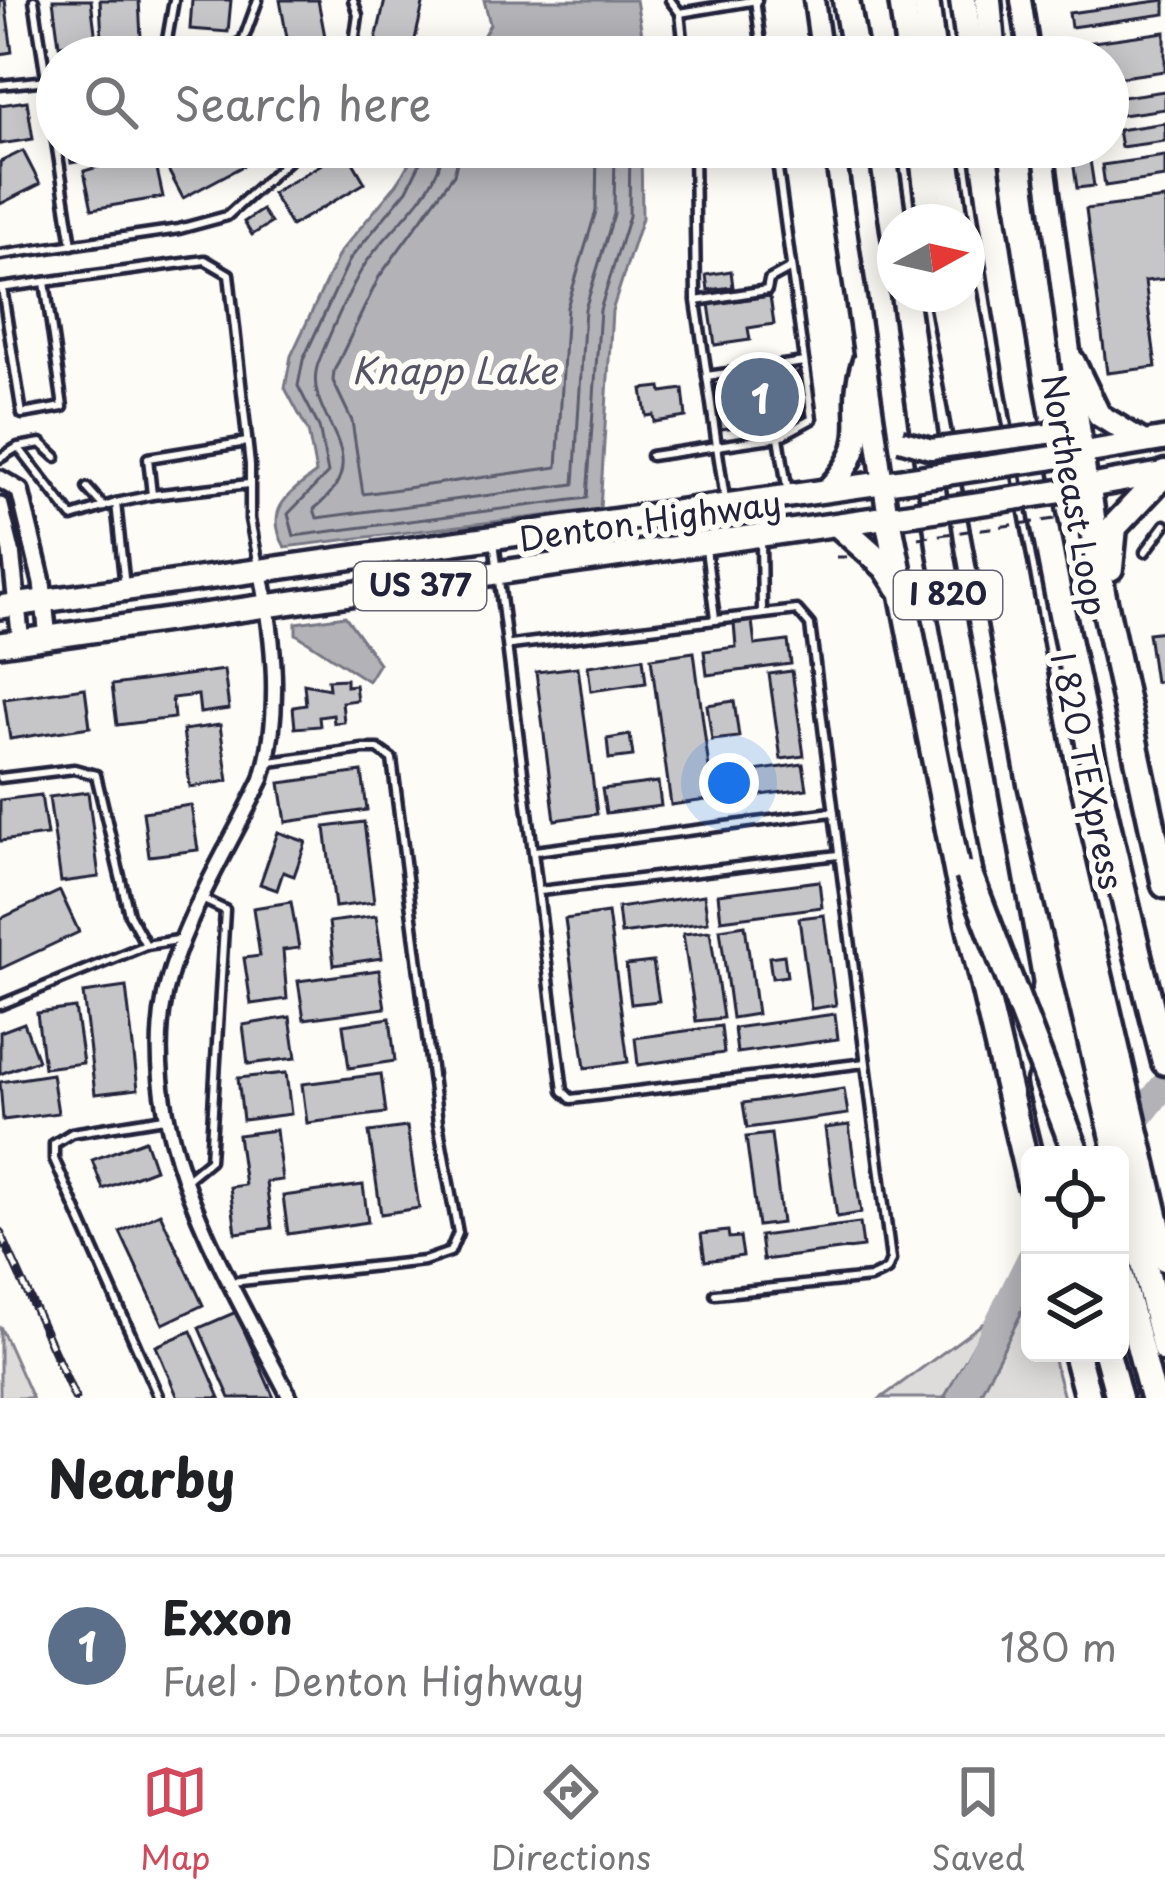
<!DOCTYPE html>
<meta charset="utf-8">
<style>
body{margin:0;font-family:"Playpen Sans",sans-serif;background:#f2f2f2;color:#202124}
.controls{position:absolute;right:36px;bottom:36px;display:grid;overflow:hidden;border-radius:18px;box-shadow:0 6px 30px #0003}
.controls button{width:108px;height:108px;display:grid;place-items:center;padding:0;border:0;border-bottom:3px solid #e0e0e0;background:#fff;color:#202124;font:60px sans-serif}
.compass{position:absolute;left:877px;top:204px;width:108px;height:108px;border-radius:50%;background:#fff;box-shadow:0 6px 30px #0003;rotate:82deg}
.you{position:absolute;left:729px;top:783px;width:42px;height:42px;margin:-30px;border:9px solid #fff;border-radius:50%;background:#1a73e8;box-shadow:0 0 0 18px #1a73e833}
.badge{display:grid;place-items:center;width:78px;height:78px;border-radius:50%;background:#d1495b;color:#fff;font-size:39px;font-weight:700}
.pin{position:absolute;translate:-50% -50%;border:6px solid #fff;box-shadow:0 3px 12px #0006}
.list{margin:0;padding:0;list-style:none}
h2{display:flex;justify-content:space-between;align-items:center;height:156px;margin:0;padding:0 48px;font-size:51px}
h2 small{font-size:39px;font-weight:400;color:#757577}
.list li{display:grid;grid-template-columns:78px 1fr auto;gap:36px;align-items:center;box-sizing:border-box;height:180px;padding:0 48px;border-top:3px solid #e0e0e0}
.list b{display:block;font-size:45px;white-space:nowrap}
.list p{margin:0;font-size:39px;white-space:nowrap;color:#757577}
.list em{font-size:39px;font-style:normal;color:#757577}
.icon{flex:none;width:66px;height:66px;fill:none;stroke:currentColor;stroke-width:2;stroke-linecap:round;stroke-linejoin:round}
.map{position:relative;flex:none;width:1165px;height:1398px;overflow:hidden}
.search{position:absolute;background:#fff;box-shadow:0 6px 30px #0003;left:36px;right:36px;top:36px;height:132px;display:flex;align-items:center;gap:30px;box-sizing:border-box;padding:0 42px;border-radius:66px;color:#757577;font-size:45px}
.sheet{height:336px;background:#fff}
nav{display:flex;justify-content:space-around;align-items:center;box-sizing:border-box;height:168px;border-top:3px solid #e0e0e0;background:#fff;font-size:33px;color:#757577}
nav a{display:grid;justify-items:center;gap:6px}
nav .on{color:#d1495b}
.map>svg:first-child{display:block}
.green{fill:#dddcdb;stroke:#807f8b;stroke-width:3}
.water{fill:#b2b2b7;stroke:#787885;stroke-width:3}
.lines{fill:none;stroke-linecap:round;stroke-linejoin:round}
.shore{stroke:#5c5c6d;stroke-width:3}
.river{stroke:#b2b2b7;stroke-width:27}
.building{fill:#c6c6c8;stroke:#22223b;stroke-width:3}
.service-casing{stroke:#22223b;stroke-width:15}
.minor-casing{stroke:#22223b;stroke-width:21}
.tertiary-casing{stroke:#22223b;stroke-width:24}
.secondary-casing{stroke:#22223b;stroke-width:27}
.primary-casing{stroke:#22223b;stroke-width:30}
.motorway-casing{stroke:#22223b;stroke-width:33}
.path{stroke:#22223b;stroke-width:3;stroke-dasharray:12 9;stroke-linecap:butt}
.service{stroke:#fdfcf7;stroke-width:6}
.minor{stroke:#fdfcf7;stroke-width:12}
.tertiary{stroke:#fdfcf7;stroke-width:15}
.secondary{stroke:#fdfcf7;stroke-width:18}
.primary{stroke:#fdfcf7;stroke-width:21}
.motorway{stroke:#fdfcf7;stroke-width:24}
.rail-casing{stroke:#22223b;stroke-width:9}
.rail{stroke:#fdfcf7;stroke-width:4.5;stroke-dasharray:14;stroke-linecap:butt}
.secondary-bridge-casing{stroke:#22223b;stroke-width:27;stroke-linecap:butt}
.primary-bridge-casing{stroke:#22223b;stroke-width:30;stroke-linecap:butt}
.motorway-bridge-casing{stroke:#22223b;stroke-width:33;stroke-linecap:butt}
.path-bridge{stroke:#22223b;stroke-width:3;stroke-dasharray:12 9;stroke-linecap:butt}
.secondary-bridge{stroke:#fdfcf7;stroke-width:18}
.primary-bridge{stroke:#fdfcf7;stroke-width:21}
.motorway-bridge{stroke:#fdfcf7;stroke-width:24}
.labels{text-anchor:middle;stroke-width:12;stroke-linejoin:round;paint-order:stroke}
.shield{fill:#fdfcf7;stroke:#646373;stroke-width:3}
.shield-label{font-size:30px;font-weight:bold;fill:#22223b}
.street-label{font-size:33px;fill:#22223b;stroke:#fdfcf7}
.water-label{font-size:36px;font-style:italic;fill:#545466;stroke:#fdfcf7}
</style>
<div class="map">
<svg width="1165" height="1398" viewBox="0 0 1165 1398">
<rect width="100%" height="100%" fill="#fdfcf7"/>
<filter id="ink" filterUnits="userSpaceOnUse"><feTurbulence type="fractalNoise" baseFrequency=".00833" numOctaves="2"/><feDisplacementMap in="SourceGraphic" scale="24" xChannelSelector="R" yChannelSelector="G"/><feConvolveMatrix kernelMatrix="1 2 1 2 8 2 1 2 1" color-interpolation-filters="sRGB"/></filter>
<g filter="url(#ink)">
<g class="green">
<polygon points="1008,1305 1030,1308 1030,1353 1052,1353 1064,1398 881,1398"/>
<polygon points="0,1326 32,1398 0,1398"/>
</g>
<g class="water">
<polygon points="484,0 636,0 646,57 471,57 490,24"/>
<path d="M418,147H641L642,218L612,311L600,509L285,547C264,510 287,495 316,473L308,431L285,388L291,356L340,252L397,184Z"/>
<polygon points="345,616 379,663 368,681 296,634 296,623"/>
<polygon points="1023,1310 978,1398 944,1398 985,1325"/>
</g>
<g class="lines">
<g class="shore">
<polyline points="428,147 407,190 350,259 303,360 298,386 319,427 328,473 288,514 294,536 587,498 600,310 629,216 630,147"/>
<path d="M443,147C440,195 385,230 362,269C346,297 331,331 319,361C297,416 385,453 314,509L317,518L574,484L585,309L614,214L615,147"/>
<polyline points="461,147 454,174 379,277 334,371 333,381 352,421 363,494 557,467 567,307 596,211 597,147"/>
</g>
<g class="river">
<polyline points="1123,1138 1165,1084"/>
<polyline points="961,1398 1030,1259"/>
</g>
</g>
<g class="building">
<polygon points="0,0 5,0 12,52 0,54"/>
<polygon points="53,0 91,0 96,40 59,45"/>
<polygon points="100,0 139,0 141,38 102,40"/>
<polygon points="192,0 231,0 228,32 190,29"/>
<polygon points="280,0 318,0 327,47 290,54"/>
<polygon points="385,0 424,0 411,57 372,57"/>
<polygon points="1165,0 1165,14 1071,27 1069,13"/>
<polygon points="1165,32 1165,71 1108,79 1108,57 1088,57 1086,43"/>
<polygon points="1165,91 1165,109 1108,117 1108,99"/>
<polygon points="27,101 33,139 0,144 0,105"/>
<polygon points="1165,123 1165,141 1121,147 1118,130"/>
<polygon points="69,147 91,147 93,159 71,163"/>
<polygon points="200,147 252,147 258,158 183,198 166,166"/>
<polygon points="1071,147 1088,147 1094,186 1077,188"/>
<polygon points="346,150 365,183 291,226 272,193"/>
<polygon points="23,151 40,184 0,204 0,162"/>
<polygon points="153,151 163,197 92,209 84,171"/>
<polygon points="1165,156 1165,177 1105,186 1102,165"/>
<polygon points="1165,199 1165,279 1145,281 1156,367 1107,373 1086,209"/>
<polygon points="262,210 271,223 252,235 244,222"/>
<polygon points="731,271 733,287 708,290 706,275"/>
<polygon points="770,296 774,324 748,328 750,340 715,345 709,304"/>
<polygon points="797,373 803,418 721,429 715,385"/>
<polygon points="661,387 662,392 683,389 686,417 654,422 653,415 646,416 642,389"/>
<polygon points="752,621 755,645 788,641 791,664 707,675 704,651 736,647 734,623"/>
<polygon points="1165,631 1165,681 1155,682 1148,633"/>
<polygon points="694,652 713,799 671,805 651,658"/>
<polygon points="643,658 646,683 591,691 588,666"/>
<polygon points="578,667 597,814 555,820 536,672"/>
<polygon points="224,670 229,709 200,713 198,695 172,698 174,718 117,725 112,685"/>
<polygon points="792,671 804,756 781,759 769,674"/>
<polygon points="346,679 346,686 355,685 357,700 342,702 344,722 334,723 333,715 319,717 320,726 295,728 293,707 306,705 304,684 329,689 328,680"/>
<polygon points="85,688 90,727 10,739 4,699"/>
<polygon points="734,701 739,737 712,740 707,705"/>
<polygon points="220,725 228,781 190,787 183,730"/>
<polygon points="630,735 633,756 609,759 607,739"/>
<polygon points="803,764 807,789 723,800 720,776"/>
<polygon points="362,772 367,810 286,822 280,783"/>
<polygon points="658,782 661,806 606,813 602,789"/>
<polygon points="88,792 99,877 61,882 49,797"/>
<polygon points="41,795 47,835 0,841 0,800"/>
<polygon points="191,805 198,850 149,856 143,812"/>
<polygon points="364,822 374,902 335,907 325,827"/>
<polygon points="278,832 306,842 294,876 283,872 277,890 260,884"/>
<polygon points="819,881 822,907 721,920 718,894"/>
<polygon points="60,891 79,932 0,969 0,919"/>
<polygon points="704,895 708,922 621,934 618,908"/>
<polygon points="291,902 299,948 283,950 287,999 251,1004 244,958 260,956 253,908"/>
<polygon points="608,913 628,1062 585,1068 565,919"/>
<polygon points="824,915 836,1005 811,1009 799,918"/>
<polygon points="376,916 382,958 334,965 329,922"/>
<polygon points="745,925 757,1014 732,1018 720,929"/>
<polygon points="710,931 723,1018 696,1021 683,934"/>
<polygon points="784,955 787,976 772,978 769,957"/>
<polygon points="653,962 659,1001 631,1004 626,965"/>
<polygon points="379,970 385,1008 304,1019 298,981"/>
<polygon points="126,987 138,1089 95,1094 83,993"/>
<polygon points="75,1008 83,1063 44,1068 37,1013"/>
<polygon points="835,1014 838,1039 737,1053 734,1028"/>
<polygon points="290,1017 296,1058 248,1064 243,1025"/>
<polygon points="390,1018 395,1061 349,1068 343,1025"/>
<polygon points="24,1023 38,1060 0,1074 0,1032"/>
<polygon points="721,1026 724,1053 638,1065 635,1038"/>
<polygon points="286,1073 291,1114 243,1120 238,1078"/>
<polygon points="52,1074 58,1113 3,1120 0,1082"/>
<polygon points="381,1074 386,1113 307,1123 302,1084"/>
<polygon points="844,1089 848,1114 747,1128 743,1103"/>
<polygon points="849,1125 861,1213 837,1217 825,1128"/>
<polygon points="407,1127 419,1208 381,1214 369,1132"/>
<polygon points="276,1130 282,1180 266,1182 272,1228 236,1233 230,1187 245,1185 238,1135"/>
<polygon points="771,1134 782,1223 758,1226 746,1137"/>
<polygon points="145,1140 155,1169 103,1189 92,1160"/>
<polygon points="363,1185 368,1222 288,1234 283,1196"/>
<polygon points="160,1213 203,1305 163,1324 120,1232"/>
<polygon points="860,1223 863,1247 763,1260 760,1236"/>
<polygon points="728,1231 729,1238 740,1237 743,1256 705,1261 701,1234"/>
<polygon points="236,1312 274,1398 230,1398 199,1328"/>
<polygon points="191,1331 220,1398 178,1398 156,1346"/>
</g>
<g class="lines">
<g class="service-casing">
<g id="service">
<polyline points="34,0 72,245"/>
<polyline points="670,0 680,13 757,0"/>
<polyline points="755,0 763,57"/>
<polyline points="680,13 685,57"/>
<polyline points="164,57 174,0"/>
<polyline points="212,57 243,41 258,0"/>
<polyline points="352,57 358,15 353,0"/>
<polyline points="0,85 57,79"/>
<polyline points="694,147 696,299"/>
<polyline points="775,147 812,419 779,437 788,493"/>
<polyline points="0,255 179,229 227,216 303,147"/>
<polyline points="791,268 769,280 767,290 696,301 707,376 804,362"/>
<polyline points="0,288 205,260 229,274 250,465 250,519 259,566"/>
<polyline points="2,288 22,414 63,407 45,282"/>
<polyline points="247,442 148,458 152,495 249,484"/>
<polyline points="19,447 41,443 56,457"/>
<polyline points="651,456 717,446 707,376"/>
<polyline points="0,458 18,447 72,517 116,503 125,587"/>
<polyline points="87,488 104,507"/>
<polyline points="725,499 717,446 779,437"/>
<polyline points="116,503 152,495"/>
<polyline points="494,541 563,1091 571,1099 865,1063"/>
<polyline points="761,541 762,612"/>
<polyline points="706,549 715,619"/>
<polyline points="1145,552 1165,525"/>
<polyline points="511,645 797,610 810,625 891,1260 887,1270 870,1278 715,1294"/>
<polyline points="0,778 74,769 96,775 129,914 146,945 0,1005"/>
<polyline points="535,851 832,812"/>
<polyline points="540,891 838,855"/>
<polyline points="146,945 184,939"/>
<polyline points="188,1178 210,1160 225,910 204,900"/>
<polyline points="231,1282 424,1261 450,1252 458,1233 438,1123 392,759 378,749 363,749 270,762"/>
<polyline points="159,1398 54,1159 54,1144 72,1133 164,1118"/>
</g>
</g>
<g class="minor-casing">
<path id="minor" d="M261,571C274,639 282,712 262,779C231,844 179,926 165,995C136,1135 229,1279 290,1398"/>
</g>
<g class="tertiary-casing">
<g id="tertiary">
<polyline points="0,479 20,491 42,582 48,638"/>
<polyline points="0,506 11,551 21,642"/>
</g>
</g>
<g class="secondary-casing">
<g id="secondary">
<polyline points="814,0 822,57"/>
<polyline points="1021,0 1030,57"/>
<polyline points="834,147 888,518"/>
<polyline points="1043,147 1088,488"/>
<polyline points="1047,434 1063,425 1077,400"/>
</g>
</g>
<g class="primary-casing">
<g id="primary">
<polyline points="1073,361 1099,415 1143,442"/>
<polyline points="1051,458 1165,439"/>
<path d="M828,489C879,436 845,417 864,362"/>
<polyline points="1057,492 1165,473"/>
<polyline points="0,607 909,479"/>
<polyline points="0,644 916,513"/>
</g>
</g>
<g class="motorway-casing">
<g id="motorway">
<polyline points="846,0 856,57"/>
<polyline points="902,0 910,57"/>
<polyline points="926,0 933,57"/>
<polyline points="963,0 971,57"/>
<polyline points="988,0 993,57"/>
<polyline points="882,147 895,236"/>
<polyline points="922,147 931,222"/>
<polyline points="945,147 955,222"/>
<path d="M983,147C1025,455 1087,760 1165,1062"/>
<polyline points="904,294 941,552 1018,983"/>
<polyline points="941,294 1031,784 1118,1155"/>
<polyline points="964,294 1052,773 1165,1258"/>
<polyline points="1088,488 1102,592 1165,885"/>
<polyline points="888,518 958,876 1030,1183"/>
<polyline points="840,526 886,567 899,587"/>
<polyline points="1110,568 1114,527 1165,473"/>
<polyline points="1040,1082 1058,1155"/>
<polyline points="1120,1165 1165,1349"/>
<polyline points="1120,1272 1153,1398"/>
<polyline points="1076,1353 1088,1398"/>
<polyline points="1107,1353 1119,1398"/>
</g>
</g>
<polyline class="path" points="836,557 847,557"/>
<use href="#service" class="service"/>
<use href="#minor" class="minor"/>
<use href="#tertiary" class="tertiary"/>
<use href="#secondary" class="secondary"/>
<use href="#primary" class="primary"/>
<use href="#motorway" class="motorway"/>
<g class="rail-casing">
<polyline id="rail" points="0,1232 75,1398"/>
</g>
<use href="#rail" class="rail"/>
<g class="secondary-bridge-casing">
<polyline id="secondary-bridge" points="900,440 931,449 1047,434"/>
</g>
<g class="primary-bridge-casing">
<g id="primary-bridge">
<polyline points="909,479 1051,458"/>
<polyline points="916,513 1057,492"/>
</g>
</g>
<g class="motorway-bridge-casing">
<polyline id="motorway-bridge" points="969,874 1077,1155"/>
</g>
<polyline class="path-bridge" points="918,538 1062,518"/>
<use href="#secondary-bridge" class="secondary-bridge"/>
<use href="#primary-bridge" class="primary-bridge"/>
<use href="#motorway-bridge" class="motorway-bridge"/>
</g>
</g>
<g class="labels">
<g class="shield">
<rect x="354" y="562" width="132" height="48" rx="9"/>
<rect x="894" y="571" width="108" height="48" rx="9"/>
</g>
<g class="shield-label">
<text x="420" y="596">US 377</text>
<text x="948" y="605">I 820</text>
</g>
<g class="street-label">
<text transform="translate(1074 495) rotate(80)" y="12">Northeast Loop</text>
<text transform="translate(650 521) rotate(-8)" y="12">Denton Highway</text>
<text transform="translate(1087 771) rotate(78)" y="12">I 820 TEXpress</text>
</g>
<g class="water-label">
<text x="454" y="384">Knapp Lake</text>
</g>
</g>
</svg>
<div class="controls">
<button><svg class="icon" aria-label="locate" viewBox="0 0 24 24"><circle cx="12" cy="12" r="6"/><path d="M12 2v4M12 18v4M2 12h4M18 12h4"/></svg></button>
<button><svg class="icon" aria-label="layers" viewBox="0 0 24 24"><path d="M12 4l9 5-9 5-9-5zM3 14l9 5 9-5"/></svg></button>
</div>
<svg class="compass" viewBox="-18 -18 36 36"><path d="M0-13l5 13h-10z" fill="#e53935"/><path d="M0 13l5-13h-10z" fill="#757577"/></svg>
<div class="you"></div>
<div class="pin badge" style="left:760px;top:397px;background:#5c6f8a">1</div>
<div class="search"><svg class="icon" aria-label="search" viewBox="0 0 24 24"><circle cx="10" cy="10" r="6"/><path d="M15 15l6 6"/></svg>Search here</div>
</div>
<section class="sheet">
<h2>Nearby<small></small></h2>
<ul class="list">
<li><span class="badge" style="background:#5c6f8a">1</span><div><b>Exxon</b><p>Fuel · Denton Highway</p></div><em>180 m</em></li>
</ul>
</section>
<nav>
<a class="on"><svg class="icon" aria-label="map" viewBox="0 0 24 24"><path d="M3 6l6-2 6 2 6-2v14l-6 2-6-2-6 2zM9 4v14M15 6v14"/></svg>Map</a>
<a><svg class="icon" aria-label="directions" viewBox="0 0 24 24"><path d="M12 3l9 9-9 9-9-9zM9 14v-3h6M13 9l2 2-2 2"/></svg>Directions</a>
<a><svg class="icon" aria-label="saved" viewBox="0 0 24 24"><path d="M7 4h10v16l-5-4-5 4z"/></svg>Saved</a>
</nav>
